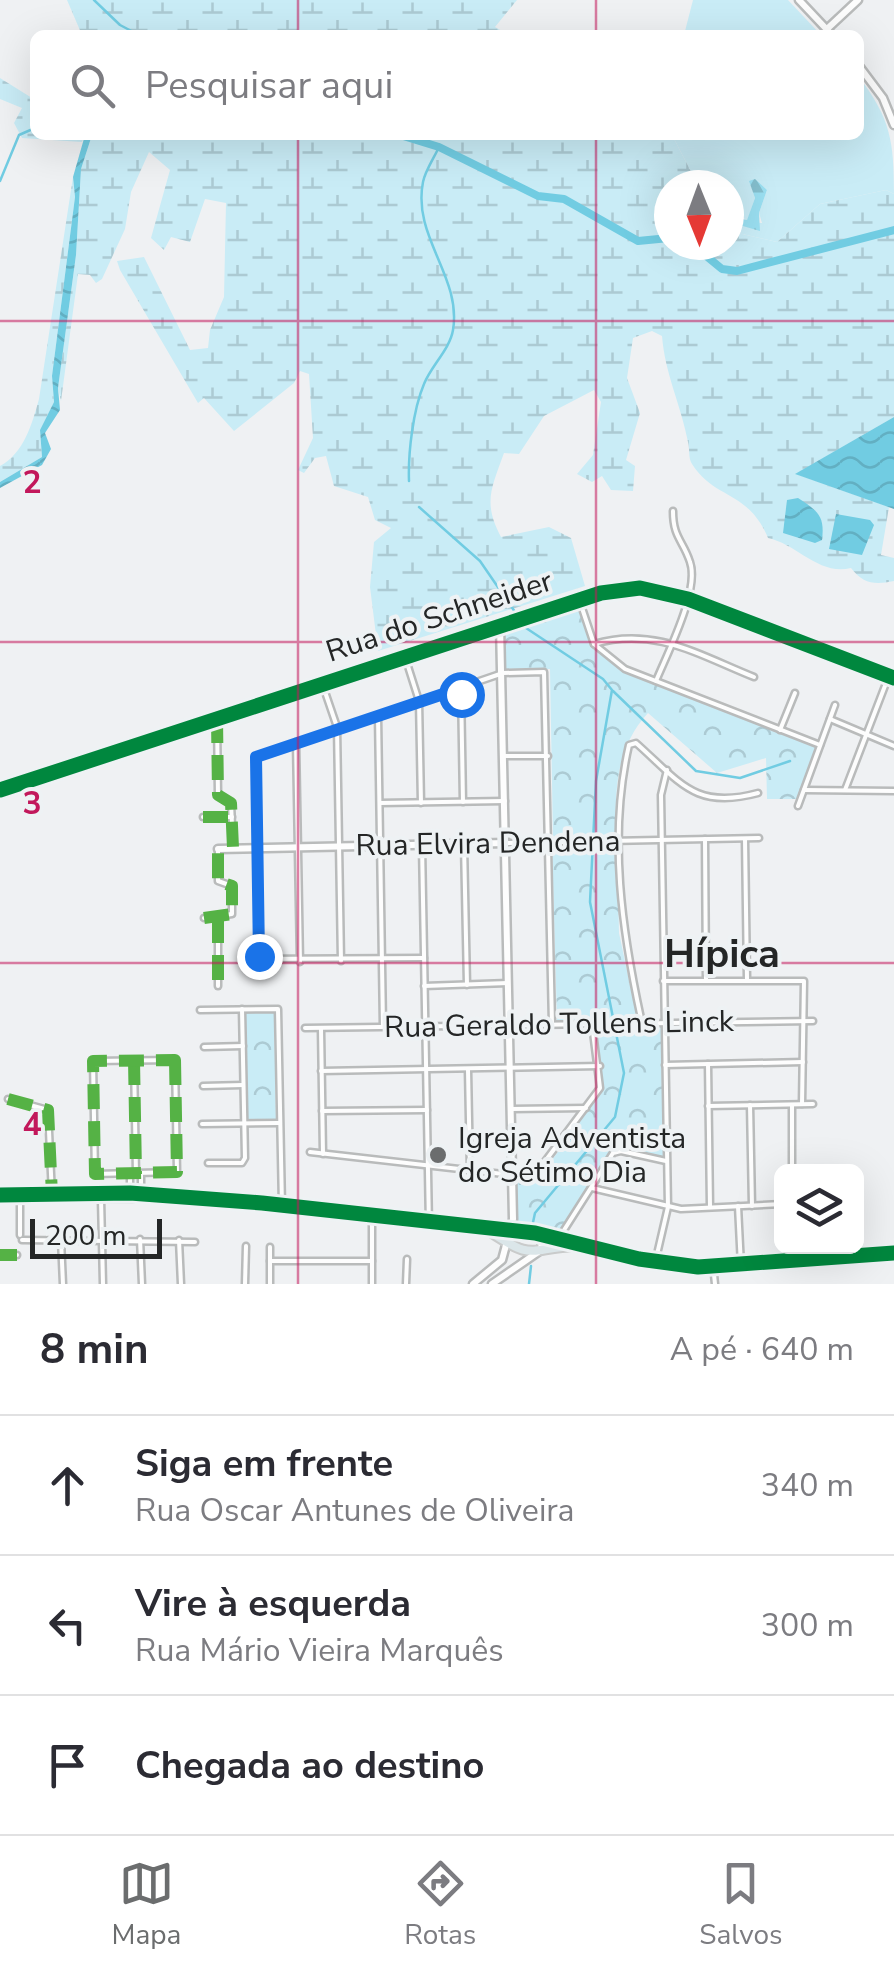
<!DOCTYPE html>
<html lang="pt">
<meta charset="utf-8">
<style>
body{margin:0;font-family:"Nunito Sans",sans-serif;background:#f2f2f3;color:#2b2b33}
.controls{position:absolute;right:30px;bottom:30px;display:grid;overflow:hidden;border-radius:15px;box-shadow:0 10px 40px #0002}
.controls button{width:90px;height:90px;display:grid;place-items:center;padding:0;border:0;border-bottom:2px solid #e1e1e2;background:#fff;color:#2b2b33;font:50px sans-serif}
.compass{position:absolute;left:654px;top:170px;width:90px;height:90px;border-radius:50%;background:#fff;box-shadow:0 10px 40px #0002;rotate:179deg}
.scale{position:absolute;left:30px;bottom:25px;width:132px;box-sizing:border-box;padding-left:10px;border:5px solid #242626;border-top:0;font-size:28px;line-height:35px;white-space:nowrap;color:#242626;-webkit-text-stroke:8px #eef2f4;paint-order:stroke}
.stop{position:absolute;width:30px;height:30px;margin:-22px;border:8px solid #1a73e8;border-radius:50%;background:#fff}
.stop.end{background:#1a73e8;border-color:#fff;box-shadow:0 2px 10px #0008}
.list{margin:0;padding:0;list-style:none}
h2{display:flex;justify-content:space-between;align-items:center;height:130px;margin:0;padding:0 40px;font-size:42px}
h2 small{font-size:32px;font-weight:400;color:#7c7c81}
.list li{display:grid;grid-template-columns:65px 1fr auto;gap:30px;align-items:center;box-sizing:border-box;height:140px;padding:0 40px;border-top:2px solid #e1e1e2}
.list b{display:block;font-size:38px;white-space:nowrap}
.list p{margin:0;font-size:32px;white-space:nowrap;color:#7c7c81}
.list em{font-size:32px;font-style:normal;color:#7c7c81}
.icon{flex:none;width:55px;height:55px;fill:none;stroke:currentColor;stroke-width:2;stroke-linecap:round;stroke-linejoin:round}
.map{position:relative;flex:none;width:894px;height:1284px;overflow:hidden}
.search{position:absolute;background:#fff;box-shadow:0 10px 40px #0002;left:30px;right:30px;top:30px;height:110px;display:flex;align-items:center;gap:25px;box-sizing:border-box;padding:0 35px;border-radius:15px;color:#7c7c81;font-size:38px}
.sheet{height:550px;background:#fff}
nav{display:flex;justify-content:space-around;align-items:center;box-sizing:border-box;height:140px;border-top:2px solid #e1e1e2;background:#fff;font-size:28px;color:#7c7c81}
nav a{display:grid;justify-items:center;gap:5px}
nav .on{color:#6b6d6e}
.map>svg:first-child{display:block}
.green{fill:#c9ecf6}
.forest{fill:url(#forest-firs)}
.wetland{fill:url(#wetland-marsh)}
.park{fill:url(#park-crowns)}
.water{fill:url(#water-waves)}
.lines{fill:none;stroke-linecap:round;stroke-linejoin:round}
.stream{stroke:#71cce2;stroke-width:2.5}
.river{stroke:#71cce2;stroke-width:8}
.street-casing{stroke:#b9bbbb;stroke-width:9}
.secondary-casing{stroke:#b9bbbb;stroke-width:11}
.primary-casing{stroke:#c9cbcb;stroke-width:12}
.street{stroke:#fdfdfd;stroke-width:4}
.secondary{stroke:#fdfdfd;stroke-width:6}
.primary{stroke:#dbe6e9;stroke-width:8}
.quiet{stroke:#55b245;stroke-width:12;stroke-dasharray:25 12;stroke-linecap:butt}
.cycleway-casing{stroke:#eef2f4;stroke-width:21}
.cycleway{stroke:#00873e;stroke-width:15}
.route{stroke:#1a73e8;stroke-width:12}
.grid{fill:none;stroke:#c2185b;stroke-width:2.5;stroke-opacity:0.55}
.poi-dot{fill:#6b6d6e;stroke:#eef2f4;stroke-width:4}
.labels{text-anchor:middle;stroke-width:8;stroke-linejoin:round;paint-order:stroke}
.street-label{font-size:30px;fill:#242626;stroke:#eef2f4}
.poi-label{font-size:30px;fill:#242626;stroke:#eef2f4;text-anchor:start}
.district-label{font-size:40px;font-weight:bold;fill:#242626;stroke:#eef2f4}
.grid-label{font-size:32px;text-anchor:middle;font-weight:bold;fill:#c2185b;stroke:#eef2f4;stroke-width:8;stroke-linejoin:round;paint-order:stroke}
</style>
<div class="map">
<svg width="894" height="1284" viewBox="0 0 894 1284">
<defs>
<pattern id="forest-firs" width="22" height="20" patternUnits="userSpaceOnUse" patternTransform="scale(2.5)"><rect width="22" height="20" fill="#9adff1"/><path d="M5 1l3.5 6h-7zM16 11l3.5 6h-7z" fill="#85bfce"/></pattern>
<pattern id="wetland-marsh" width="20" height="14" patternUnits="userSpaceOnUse" patternTransform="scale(2.5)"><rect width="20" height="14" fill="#c9ecf6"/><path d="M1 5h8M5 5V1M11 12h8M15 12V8" fill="none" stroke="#accad3"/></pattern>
<pattern id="park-crowns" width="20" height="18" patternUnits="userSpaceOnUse" patternTransform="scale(2.5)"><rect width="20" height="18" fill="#c9ecf6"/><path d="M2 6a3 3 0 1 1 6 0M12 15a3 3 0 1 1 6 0" fill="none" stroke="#accad3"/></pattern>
<pattern id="water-waves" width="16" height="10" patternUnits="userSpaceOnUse" patternTransform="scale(2.5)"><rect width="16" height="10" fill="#71cce2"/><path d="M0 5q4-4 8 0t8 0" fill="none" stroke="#62afc2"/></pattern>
</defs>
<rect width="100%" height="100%" fill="#eff1f3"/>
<g class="green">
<polygon points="693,0 788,0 821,35 684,35"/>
<path d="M859,77C891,119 894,142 894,194L886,190L820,204L777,242L729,231V222L762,223L759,213L767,190L750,182L755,198L747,221L729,205L734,186L727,182L698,185L672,135H859Z"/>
</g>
<polygon class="forest" points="755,179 767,190 759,213 760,231 729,222 729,205 738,218 747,220 755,198 749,181"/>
<g class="wetland">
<polygon points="67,0 517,0 495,27 509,35 82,35"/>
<polygon points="0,78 32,98 35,135 85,135 82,142 22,138 14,123 22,108 0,99"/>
<path d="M92,135H672L698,185H669V245H729V231L777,242L820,204L886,190L894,194V417L796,474L889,507L881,555L894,558V581C875,585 863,584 851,568C819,576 797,544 768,538C748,490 715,500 692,464C688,458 690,449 688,442C681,405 665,374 662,336L652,331L633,338L627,378L640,413L626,460L635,466L633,491L611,490L602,476L592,482L577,474L593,455L601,402L594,390L544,416L519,454L504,453C491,489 483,503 501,537L549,527L571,538L585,586L378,651L370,587L374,542L391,528L375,520L368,497L334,486L326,456L315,458L304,473L298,470L313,438L309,374L300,371L294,383L234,431L204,398L198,403L120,270L117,261L144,257L190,350L208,348L210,330L224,297L226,203L205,199L190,242L171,237L164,250L151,238L170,170L149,152L131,192L125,229L102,279L96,283L90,275L78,274L61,401L58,388L76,255L81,169Z"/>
<path d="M73,177L75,197L52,376L54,402L40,430L42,457L0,482V466C24,453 32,424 39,399Z"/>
</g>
<g class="park">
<path d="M578,602L591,646L624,672L817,748L797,799H767L766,758L717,773L648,713C615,749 615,791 616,838L553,839L550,669H505V625Z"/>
<polygon points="617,845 619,933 637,1018 557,1020 552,846"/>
<polygon points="244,1011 274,1011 276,1121 245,1121"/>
<polygon points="661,1026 663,1158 613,1146 557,1236 524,1231 517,1223 516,1179 545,1170 603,1088 595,1027"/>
</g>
<g class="water">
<polygon points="85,135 92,135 81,169 76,255 58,388 60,410 45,433 51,449 42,465 0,488 0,482 42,457 40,430 54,402 52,376 75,197 73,177"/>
<polygon points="894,417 894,509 795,474"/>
<path d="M798,498C818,511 825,516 822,540L815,543L783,533L787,500Z"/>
<polygon points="836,514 870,520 874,525 862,555 829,549"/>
</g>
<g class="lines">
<g class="stream">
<polyline points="94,0 120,25 139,35"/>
<polyline points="72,135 85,139"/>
<polyline points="0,181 19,135 35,128"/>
<path d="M409,481C408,453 413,410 424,384C431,366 450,349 453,330C462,277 412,237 423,182C425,171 434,158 439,147"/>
<polyline points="419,507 480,561 526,628 603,679 612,690 596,781 590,902 624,1073 615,1117 535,1213 532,1227"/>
<polyline points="613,691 696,771 740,778 790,761"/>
<polyline points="529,1284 531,1266"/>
</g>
<g class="river">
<polyline points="400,135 439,147 538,196 564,199 638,241 669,238"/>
<polyline points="693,245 722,269 737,271 894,230"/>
</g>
<g class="street-casing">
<g id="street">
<polyline points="579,599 594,644 625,669 820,745"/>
<path d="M594,644C654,626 699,655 754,677"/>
<polyline points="406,660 419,701 421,803"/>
<path d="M656,681C667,654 700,590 690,562C683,540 673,538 673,511"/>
<polyline points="322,683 337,727 341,961"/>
<polyline points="461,688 463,802"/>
<polyline points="378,716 383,1026"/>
<polyline points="217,718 218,795 231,803 233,848"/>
<polyline points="830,719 894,746"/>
<polyline points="780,730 795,693"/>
<polyline points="296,742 300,962"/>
<polyline points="504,756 548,756"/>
<polyline points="804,790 894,791"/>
<polyline points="845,790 888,678"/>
<polyline points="380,803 505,801"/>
<polyline points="798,806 835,705"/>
<polyline points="203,817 232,817"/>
<polyline points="705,839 706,980"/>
<polyline points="745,839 747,979"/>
<polyline points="506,843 759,838"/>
<polyline points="464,844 467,985"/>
<polyline points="422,845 429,1226"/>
<polyline points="204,918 232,914 232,886 218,881 218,849"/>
<polyline points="218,918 218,986"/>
<polyline points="245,959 424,958"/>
<polyline points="259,961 257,757 503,673 544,672 552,1024"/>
<polyline points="663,981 804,981 802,1104"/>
<polyline points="424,986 508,983"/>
<polyline points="200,1010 278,1009 282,1206"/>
<path d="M642,1023C622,932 608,837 629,745L636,743C681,783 695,810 758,793"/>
<polyline points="305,1028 813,1021"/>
<polyline points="321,1029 323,1154"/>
<polyline points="204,1047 243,1046"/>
<polyline points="134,1060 136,1174"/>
<polygon points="175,1060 177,1172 95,1174 93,1061"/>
<polyline points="708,1064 710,1207"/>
<polyline points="665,1065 803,1062"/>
<polyline points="468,1070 470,1170"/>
<polyline points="321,1071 600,1066"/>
<polyline points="203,1086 243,1085"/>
<polyline points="8,1099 48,1110 52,1195"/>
<polyline points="750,1105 752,1206"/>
<polyline points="708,1106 813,1104"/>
<polyline points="792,1106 792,1172"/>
<polyline points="511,1109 586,1108"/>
<polyline points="322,1111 427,1110"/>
<polyline points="202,1124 279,1123"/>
<polyline points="310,1152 512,1175 537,1172 600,1088 592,1024"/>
<polyline points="208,1163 242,1163 245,1158 242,1009"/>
<polyline points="130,1174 130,1193"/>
<polyline points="141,1174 141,1195"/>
<polyline points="592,1188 681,1209 782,1204"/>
<polyline points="20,1195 20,1235"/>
<polyline points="101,1199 103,1284"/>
<polyline points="738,1206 741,1266"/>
<polyline points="559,1238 613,1153 621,1151 666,1161"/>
<polyline points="140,1239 142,1284"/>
<polyline points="22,1240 195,1242"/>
<polyline points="61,1240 63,1284"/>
<polyline points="179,1240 181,1284"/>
<polyline points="270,1247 270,1284"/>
<polyline points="0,1255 17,1255"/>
<polyline points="270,1261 372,1261"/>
<polyline points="655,1263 668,1207 661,795 667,770"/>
<polyline points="713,1265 715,1284"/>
<polyline points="245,1284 246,1246"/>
<polyline points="372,1284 372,1219"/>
<polyline points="406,1284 407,1259"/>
</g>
</g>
<g class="secondary-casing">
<g id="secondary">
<polyline points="799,0 832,35"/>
<polyline points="827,29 858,0"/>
<polyline points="859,66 883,98 894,125"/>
<polyline points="0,790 601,593 640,588 688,599 894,678"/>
<polyline points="218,849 506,843"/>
<polyline points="473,1284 502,1260 513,1219 500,625"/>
<polyline points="492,1284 541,1250 542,1240 536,1234"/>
</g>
</g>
<g class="primary-casing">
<g id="primary">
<polyline points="0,1195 140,1198"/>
<polyline points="52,1195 130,1193 252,1205"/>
<polyline points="251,1204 535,1233 660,1265 714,1269 872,1255"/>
<path d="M489,1231C535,1262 527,1248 577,1246"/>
<polyline points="870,1255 894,1253"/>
</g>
</g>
<use href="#street" class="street"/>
<use href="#secondary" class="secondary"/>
<use href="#primary" class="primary"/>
<g class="quiet">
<polyline points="217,718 218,795 231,803 233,848"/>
<polyline points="203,817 232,817"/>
<polyline points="204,918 232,914 232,886 218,881 218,849"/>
<polyline points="218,918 218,986"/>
<polyline points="134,1060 136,1174"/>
<polygon points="175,1060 177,1172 95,1174 93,1061"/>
<polyline points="8,1099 48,1110 52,1195"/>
<polyline points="0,1255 17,1255"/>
</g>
<g class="cycleway-casing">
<g id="cycleway">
<polyline points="0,790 601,593 640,588 688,599 894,678"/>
<polyline points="0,1195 130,1193 262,1203 535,1233 639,1259 698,1267 894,1253"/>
</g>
</g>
<use href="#cycleway" class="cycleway"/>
</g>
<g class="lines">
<polyline class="route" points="259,956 256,757 461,688 461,694"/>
</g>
<path class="grid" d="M298,0V35M596,0V35M298,135V1284M596,135V1284M0,321H894M0,642H894M0,963H894"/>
<circle class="poi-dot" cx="438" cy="1155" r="10"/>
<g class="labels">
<g class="street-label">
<text transform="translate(439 616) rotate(-18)" y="10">Rua do Schneider</text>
<text transform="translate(488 843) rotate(-1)" y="10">Rua Elvira Dendena</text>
<text transform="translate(559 1024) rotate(-1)" y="10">Rua Geraldo Tollens Linck</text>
</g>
<g class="poi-label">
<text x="458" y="1148">Igreja Adventista<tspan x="458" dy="34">do Sétimo Dia</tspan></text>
</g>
<g class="district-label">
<text x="722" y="967">Hípica</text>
</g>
</g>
<g class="grid-label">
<text x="32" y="493">2</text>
<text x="32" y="814">3</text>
<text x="32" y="1135">4</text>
</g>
</svg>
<div class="controls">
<button><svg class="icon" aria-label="layers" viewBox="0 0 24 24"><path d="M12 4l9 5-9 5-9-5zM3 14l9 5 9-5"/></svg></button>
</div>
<svg class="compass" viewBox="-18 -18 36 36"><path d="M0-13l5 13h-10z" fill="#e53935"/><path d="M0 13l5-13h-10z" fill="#7c7c81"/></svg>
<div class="scale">200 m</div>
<div class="stop" style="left:461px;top:694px"></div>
<div class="stop end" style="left:259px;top:956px"></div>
<div class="search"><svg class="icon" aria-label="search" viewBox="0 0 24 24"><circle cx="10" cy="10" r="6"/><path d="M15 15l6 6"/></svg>Pesquisar aqui</div>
</div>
<section class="sheet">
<h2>8 min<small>A pé · 640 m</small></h2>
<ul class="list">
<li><svg class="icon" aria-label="ahead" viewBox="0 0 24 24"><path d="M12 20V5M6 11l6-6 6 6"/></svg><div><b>Siga em frente</b><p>Rua Oscar Antunes de Oliveira</p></div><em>340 m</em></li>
<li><svg class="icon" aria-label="left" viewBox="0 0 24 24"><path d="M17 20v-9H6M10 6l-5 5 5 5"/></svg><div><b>Vire à esquerda</b><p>Rua Mário Vieira Marquês</p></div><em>300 m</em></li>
<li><svg class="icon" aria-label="arrive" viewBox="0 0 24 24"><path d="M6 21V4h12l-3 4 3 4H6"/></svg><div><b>Chegada ao destino</b></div></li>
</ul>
</section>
<nav>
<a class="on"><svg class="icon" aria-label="map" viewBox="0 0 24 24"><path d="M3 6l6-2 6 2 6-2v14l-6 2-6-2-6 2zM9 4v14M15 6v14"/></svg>Mapa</a>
<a><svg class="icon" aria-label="directions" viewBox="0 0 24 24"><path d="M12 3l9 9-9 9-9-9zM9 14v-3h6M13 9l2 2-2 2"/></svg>Rotas</a>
<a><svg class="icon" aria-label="saved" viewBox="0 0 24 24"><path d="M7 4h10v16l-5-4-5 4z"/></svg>Salvos</a>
</nav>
